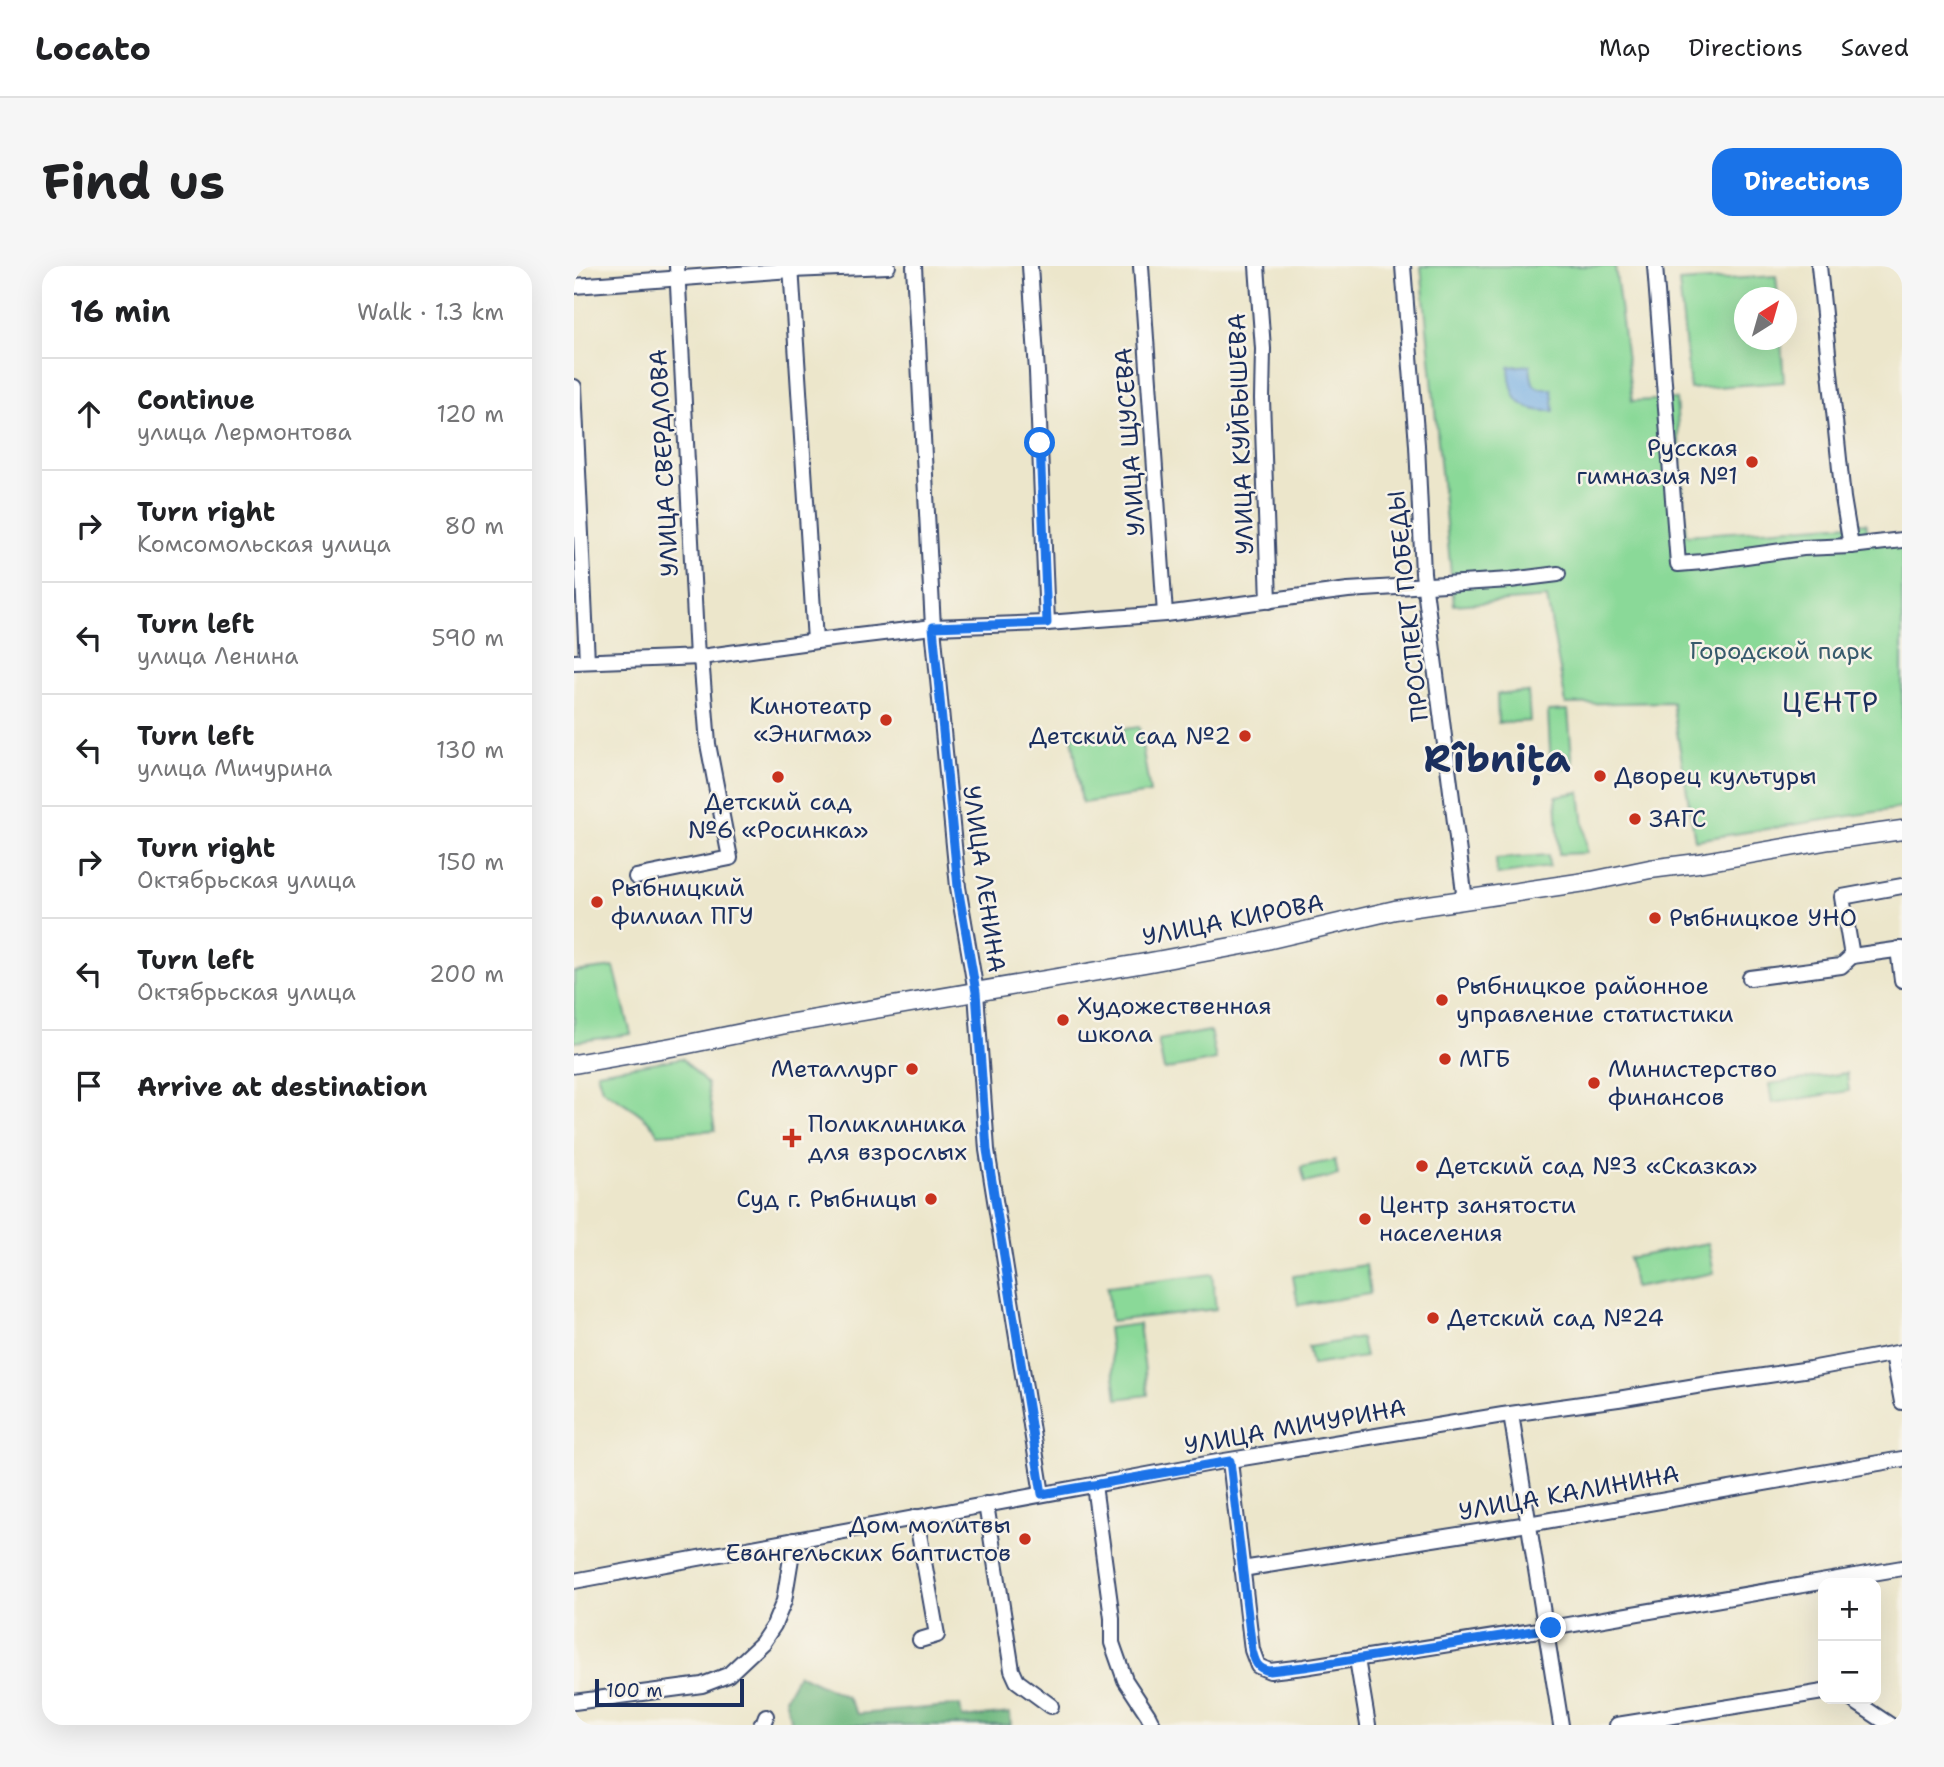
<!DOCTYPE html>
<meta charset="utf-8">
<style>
body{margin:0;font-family:"Shantell Sans",sans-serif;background:#f6f6f6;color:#202124}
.controls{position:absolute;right:21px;bottom:21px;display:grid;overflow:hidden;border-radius:14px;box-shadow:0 7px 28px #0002}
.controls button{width:63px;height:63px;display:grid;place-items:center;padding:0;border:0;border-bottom:2px solid #e0e0e0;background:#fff;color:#202124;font:35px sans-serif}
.compass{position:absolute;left:1160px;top:21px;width:63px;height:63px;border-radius:50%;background:#fff;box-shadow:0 7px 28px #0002;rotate:37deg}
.scale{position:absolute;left:21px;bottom:18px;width:149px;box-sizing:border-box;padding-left:7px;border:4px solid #1b2f5e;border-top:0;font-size:19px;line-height:24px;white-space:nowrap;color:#1b2f5e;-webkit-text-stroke:5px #f7f3e8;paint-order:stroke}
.stop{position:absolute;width:21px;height:21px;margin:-16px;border:5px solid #1a73e8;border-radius:50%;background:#fff}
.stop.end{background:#1a73e8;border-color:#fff;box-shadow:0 2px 7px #0008}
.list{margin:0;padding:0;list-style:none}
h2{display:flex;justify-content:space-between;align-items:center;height:91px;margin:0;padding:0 28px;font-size:30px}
h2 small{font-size:23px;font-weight:400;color:#757577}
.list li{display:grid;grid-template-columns:46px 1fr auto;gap:21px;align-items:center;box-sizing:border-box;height:112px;padding:0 28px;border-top:2px solid #e0e0e0}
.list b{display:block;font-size:26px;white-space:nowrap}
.list p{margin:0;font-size:23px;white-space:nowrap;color:#757577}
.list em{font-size:23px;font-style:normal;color:#757577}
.icon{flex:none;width:38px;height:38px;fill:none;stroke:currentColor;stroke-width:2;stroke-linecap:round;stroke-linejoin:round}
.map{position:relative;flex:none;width:1328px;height:1459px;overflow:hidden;border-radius:21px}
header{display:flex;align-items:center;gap:42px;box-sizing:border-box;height:98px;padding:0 35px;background:#fff;border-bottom:2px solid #e0e0e0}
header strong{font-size:33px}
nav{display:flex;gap:38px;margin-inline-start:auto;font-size:24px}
.intro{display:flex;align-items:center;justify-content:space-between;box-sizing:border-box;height:168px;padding:0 42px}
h1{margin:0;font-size:49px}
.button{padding:18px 32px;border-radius:21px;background:#1a73e8;color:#fff;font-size:24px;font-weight:700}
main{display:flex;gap:42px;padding:0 42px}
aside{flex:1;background:#fff;border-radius:21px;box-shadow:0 7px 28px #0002}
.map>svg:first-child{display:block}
.green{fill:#8ad998;stroke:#52847b;stroke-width:2}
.forest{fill:#6fb980;stroke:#45746f;stroke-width:2}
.water{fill:#73ade3;stroke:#476ea0;stroke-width:2}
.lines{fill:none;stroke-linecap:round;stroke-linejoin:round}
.minor-casing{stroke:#3a4a6e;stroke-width:18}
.major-casing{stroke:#3a4a6e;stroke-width:21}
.minor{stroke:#fff;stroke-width:14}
.major{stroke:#fff;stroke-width:18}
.route{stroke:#1a73e8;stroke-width:9}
.poi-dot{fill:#c8321e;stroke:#f7f3e8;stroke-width:2.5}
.labels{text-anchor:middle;stroke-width:5;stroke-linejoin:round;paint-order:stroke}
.street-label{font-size:24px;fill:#1b2f5e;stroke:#f7f3e8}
.poi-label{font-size:24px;fill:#1b2f5e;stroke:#f7f3e8;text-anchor:start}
.park-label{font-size:24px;fill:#375a6c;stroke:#f7f3e8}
.quarter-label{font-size:28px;letter-spacing:2px;fill:#1b2f5e;stroke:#f7f3e8}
.town-label{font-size:38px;font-weight:bold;fill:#1b2f5e;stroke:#f7f3e8}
</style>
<header>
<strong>Locato</strong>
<nav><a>Map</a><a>Directions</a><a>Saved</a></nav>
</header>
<div class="intro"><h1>Find us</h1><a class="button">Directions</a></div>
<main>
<aside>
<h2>16 min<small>Walk · 1.3 km</small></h2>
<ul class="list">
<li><svg class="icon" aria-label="ahead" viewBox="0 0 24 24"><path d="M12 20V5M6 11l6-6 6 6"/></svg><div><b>Continue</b><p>улица Лермонтова</p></div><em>120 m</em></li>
<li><svg class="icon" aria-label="right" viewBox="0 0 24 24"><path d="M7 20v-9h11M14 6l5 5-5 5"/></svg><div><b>Turn right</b><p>Комсомольская улица</p></div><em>80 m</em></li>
<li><svg class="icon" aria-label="left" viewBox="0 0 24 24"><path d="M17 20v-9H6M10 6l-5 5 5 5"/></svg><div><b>Turn left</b><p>улица Ленина</p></div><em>590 m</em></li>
<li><svg class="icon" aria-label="left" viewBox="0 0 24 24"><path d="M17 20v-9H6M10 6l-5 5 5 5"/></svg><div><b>Turn left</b><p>улица Мичурина</p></div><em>130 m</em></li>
<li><svg class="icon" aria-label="right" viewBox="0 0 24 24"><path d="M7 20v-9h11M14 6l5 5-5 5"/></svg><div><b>Turn right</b><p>Октябрьская улица</p></div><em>150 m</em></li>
<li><svg class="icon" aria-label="left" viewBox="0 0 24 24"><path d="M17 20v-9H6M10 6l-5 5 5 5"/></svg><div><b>Turn left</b><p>Октябрьская улица</p></div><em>200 m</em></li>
<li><svg class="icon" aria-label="arrive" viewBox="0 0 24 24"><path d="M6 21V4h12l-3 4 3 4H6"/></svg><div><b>Arrive at destination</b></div></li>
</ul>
</aside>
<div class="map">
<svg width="1328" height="1459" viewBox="0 0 1328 1459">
<rect width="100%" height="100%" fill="#f7f3e8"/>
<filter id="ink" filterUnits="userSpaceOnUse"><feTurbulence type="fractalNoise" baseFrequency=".0143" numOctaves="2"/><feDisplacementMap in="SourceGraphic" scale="14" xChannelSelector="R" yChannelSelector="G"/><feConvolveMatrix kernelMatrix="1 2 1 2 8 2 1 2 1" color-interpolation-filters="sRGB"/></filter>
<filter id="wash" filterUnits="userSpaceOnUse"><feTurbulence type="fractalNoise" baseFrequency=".00686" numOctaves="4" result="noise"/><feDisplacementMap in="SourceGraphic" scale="28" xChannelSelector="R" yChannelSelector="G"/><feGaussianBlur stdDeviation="1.57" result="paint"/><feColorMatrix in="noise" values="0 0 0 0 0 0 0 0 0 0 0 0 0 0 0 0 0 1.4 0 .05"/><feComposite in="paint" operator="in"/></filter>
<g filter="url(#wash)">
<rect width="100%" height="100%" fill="#ece6cb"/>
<g class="green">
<polygon points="847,0 1041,0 1058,135 1102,133 1112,269 1292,257 1296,276 1328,274 1328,542 1121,574 1098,436 992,438 973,332 880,339"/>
<polygon points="1202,10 1204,31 1170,32 1170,74 1207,74 1210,116 1116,123 1105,16"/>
<polygon points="954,426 956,455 924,457 923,428"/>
<polygon points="994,444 999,502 977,504 974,445"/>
<polygon points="565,461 576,527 508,537 498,470"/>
<polygon points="1006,526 1013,587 985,588 982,530"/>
<polygon points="974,589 975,601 923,609 922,593"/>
<polygon points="40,701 57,768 0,776 0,706"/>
<polygon points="636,765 642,794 590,804 584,774"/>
<path d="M108,792L133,818L141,864L84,868C75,849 45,835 28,823L23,806Z"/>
<polygon points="1273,807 1275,825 1198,837 1195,818"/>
<polygon points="761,894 764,909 731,917 727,901"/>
<polygon points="1134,977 1140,1007 1060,1022 1055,992"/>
<polygon points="792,999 796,1028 724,1039 719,1010"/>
<polygon points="638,1008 642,1043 537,1055 533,1021"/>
<polygon points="565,1058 574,1129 543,1133 534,1062"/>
<polygon points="787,1072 791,1091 738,1099 734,1081"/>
</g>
<polygon class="forest" points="224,1408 273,1431 284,1448 386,1439 388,1452 436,1447 437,1459 218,1459 211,1432"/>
<path class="water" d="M956,99C958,118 957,124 978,123L980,145C945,146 937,134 935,101Z"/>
</g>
<g filter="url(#ink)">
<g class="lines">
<g class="minor-casing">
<g id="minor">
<polyline points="103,0 123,392"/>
<polyline points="217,0 241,375"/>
<polyline points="340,0 359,361 384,621 402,726 413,884 468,1228"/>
<polyline points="456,0 463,106 473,357"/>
<polyline points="567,0 591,348"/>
<polyline points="683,0 689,83 688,133 695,335"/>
<polyline points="829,0 843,179 849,307 891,634"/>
<polyline points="1081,0 1104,298 1129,296 1229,282 1277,280 1328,274"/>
<polyline points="1245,0 1269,232 1277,280"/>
<polyline points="0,20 217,4 314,0"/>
<polyline points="0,121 13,395"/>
<polyline points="0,396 127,391 250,374 359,361 473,357 591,348 774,324 936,314 984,308"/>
<polyline points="62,611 156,592 134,478 127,391"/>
<polyline points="1324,683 1328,714"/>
<polyline points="1278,690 1328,683"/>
<polyline points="1176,712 1267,700 1278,690 1268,631 1328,620"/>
<polyline points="1319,1088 1328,1136"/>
<polyline points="937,1148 987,1459"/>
<polyline points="656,1195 678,1384 684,1400 696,1405 730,1401 971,1363 1328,1302"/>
<polyline points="520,1219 538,1352 538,1377 551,1414 574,1449 579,1459"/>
<polyline points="412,1238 438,1404 443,1415 477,1440"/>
<polyline points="342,1251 363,1369 346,1374"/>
<polyline points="668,1303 954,1258 1328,1193"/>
<polyline points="0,1315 638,1197 929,1149 1044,1133 1128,1119 1236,1103 1328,1086"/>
<polyline points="783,1393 794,1459"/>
<polyline points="1277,1433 1316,1459"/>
<polyline points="0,1436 128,1419 154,1409 188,1377 200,1359 210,1335 220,1274"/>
<polyline points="187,1459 189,1458 192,1450"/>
<polyline points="1043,1459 1249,1426"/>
</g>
</g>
<g class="major-casing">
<polyline id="major" points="0,798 109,779 207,759 571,697 679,677 821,644 1018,615 1076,603 1124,597 1256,574 1328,564"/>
</g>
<use href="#minor" class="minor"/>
<use href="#major" class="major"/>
</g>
</g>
<g class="lines" filter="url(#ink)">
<path class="route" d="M466,177L473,357L359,361L384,621L402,726L413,884L468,1228L656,1195L678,1384C681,1396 683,1403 696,1405L730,1401L977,1362"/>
</g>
<g class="poi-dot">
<circle cx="1178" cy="196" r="7"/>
<circle cx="312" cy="454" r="7"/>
<circle cx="671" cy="470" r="7"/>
<circle cx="1026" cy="510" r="7"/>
<circle cx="204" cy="511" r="7"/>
<circle cx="1061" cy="553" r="7"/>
<circle cx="23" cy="636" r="7"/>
<circle cx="1081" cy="652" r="7"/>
<circle cx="868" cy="734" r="7"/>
<circle cx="489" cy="754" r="7"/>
<circle cx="871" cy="793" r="7"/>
<circle cx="338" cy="803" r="7"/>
<circle cx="1020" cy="817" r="7"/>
<path d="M214.5 861.5h7v7h7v7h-7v7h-7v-7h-7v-7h7z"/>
<circle cx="848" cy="900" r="7"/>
<circle cx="357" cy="933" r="7"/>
<circle cx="791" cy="953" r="7"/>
<circle cx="859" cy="1052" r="7"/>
<circle cx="451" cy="1273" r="7"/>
</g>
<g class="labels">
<g class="street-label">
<text transform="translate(667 168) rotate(-92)" y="8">УЛИЦА КУЙБЫШЕВА</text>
<text transform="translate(556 176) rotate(-94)" y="8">УЛИЦА ЩУСЕВА</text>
<text transform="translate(90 197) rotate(-93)" y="8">УЛИЦА СВЕРДЛОВА</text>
<text transform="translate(834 340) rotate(-96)" y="8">ПРОСПЕКТ ПОБЕДЫ</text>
<text transform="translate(410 613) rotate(82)" y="8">УЛИЦА ЛЕНИНА</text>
<text transform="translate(659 654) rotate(-11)" y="8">УЛИЦА КИРОВА</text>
<text transform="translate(721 1161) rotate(-10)" y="8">УЛИЦА МИЧУРИНА</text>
<text transform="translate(995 1227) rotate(-10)" y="8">УЛИЦА КАЛИНИНА</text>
</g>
<g class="poi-label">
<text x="1164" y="190" text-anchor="end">Русская<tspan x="1164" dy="28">гимназия №1</tspan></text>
<text x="298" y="448" text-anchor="end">Кинотеатр<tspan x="298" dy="28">«Энигма»</tspan></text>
<text x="657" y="478" text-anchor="end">Детский сад №2</text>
<text x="1040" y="518">Дворец культуры</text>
<text x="204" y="544" text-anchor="middle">Детский сад<tspan x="204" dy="28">№6 «Росинка»</tspan></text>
<text x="1075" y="561">ЗАГС</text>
<text x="37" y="630">Рыбницкий<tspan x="37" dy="28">филиал ПГУ</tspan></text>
<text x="1095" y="660">Рыбницкое УНО</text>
<text x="882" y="728">Рыбницкое районное<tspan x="882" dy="28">управление статистики</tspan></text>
<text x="503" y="748">Художественная<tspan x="503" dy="28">школа</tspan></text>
<text x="885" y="801">МГБ</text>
<text x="324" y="811" text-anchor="end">Металлург</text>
<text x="1034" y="811">Министерство<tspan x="1034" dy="28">финансов</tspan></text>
<text x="234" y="866">Поликлиника<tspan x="234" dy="28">для взрослых</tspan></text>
<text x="862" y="908">Детский сад №3 «Сказка»</text>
<text x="343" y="941" text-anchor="end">Суд г. Рыбницы</text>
<text x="805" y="947">Центр занятости<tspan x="805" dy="28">населения</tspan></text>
<text x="873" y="1060">Детский сад №24</text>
<text x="437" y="1267" text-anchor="end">Дом молитвы<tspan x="437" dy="28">Евангельских баптистов</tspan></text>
</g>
<g class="park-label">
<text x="1207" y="393">Городской парк</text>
</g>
<g class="quarter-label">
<text x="1257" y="446">ЦЕНТР</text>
</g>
<g class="town-label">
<text x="923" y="506">Rîbnița</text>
</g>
</g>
</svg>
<div class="controls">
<button>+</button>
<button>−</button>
</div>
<svg class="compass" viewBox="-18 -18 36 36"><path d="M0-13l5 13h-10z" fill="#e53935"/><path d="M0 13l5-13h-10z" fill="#757577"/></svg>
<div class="scale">100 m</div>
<div class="stop" style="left:466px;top:177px"></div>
<div class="stop end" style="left:977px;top:1362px"></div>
</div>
</main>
